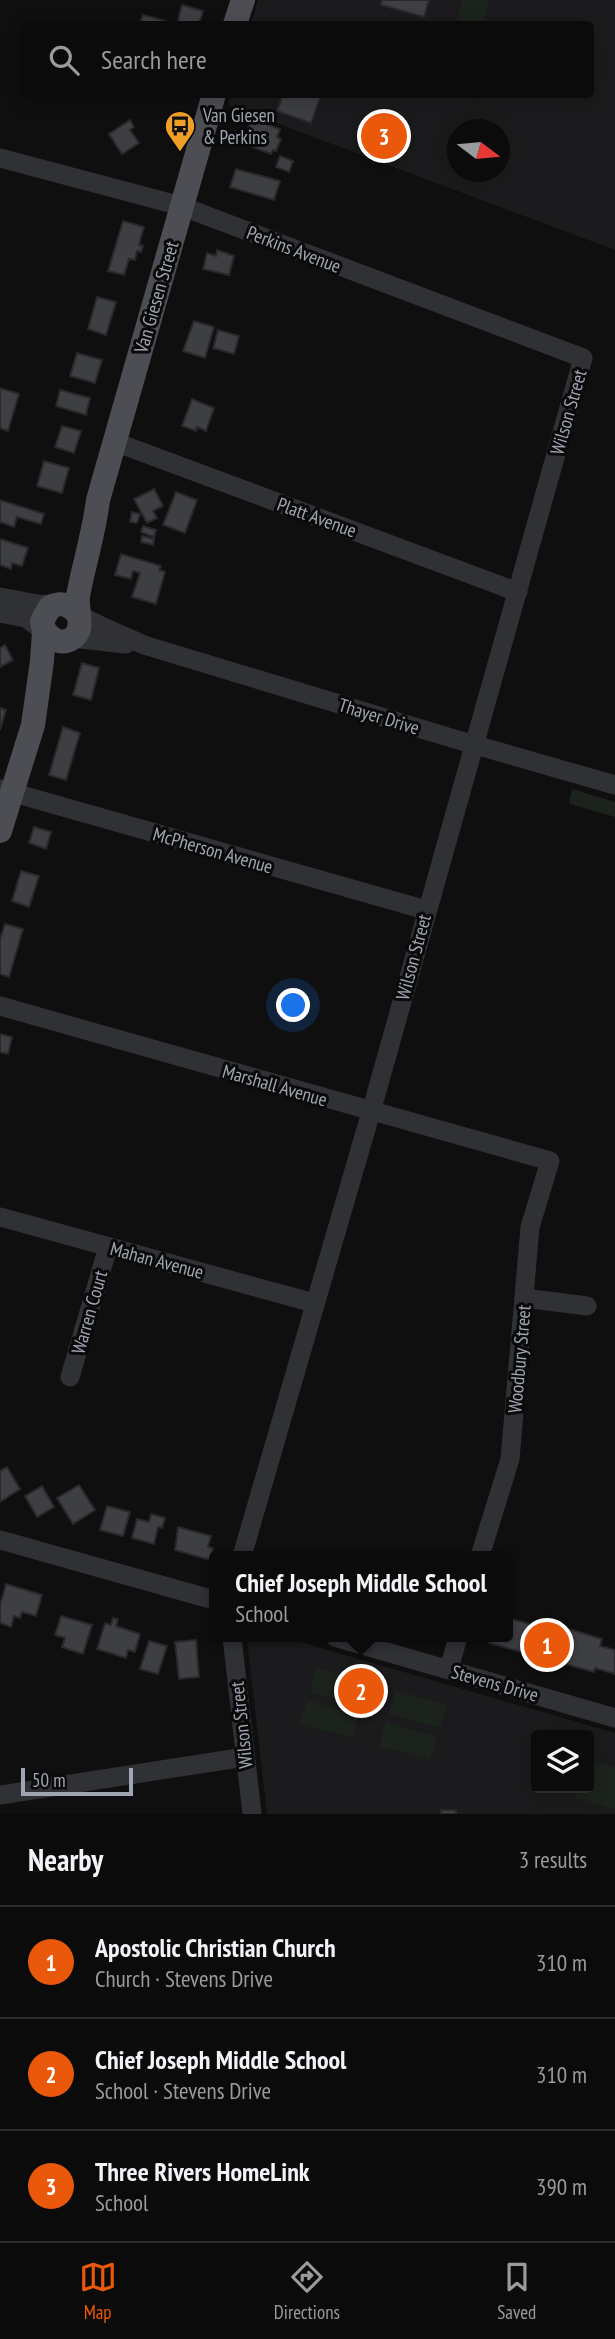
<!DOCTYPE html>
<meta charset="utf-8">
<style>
body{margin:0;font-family:"PT Sans Narrow",sans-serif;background:#141415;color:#f1f3f6}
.controls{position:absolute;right:21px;bottom:21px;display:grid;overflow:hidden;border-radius:7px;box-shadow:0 4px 18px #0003}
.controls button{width:63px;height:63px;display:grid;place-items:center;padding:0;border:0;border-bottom:2px solid #2b2b2d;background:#0b0b0c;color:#f1f3f6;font:35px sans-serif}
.compass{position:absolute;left:447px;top:119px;width:63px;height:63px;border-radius:50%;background:#0b0b0c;box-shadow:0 4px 18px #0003;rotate:106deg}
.scale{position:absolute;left:21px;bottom:18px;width:112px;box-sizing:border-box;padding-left:7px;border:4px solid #a0a6b1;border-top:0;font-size:19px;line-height:24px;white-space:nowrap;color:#a0a6b1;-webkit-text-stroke:5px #0a0a0b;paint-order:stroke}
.you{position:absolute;left:294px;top:1006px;width:24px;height:24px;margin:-18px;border:5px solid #fff;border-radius:50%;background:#1a73e8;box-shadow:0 0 0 10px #1a73e833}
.badge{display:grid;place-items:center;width:46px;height:46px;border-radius:50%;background:#ea580c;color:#fff;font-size:23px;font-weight:700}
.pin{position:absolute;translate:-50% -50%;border:4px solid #fff;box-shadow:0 2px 7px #0006}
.popup{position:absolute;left:209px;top:1551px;width:304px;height:91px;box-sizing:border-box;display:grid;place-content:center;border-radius:7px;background:#0b0b0c;filter:drop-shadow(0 2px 5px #0005);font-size:23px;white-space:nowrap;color:#9a9b9d}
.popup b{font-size:26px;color:#f1f3f6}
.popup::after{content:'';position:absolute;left:50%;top:100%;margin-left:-14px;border:14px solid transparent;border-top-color:#0b0b0c}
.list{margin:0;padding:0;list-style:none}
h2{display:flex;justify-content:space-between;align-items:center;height:91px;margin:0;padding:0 28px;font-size:30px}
h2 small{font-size:23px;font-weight:400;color:#9a9b9d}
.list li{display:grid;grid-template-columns:46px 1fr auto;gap:21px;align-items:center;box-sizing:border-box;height:112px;padding:0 28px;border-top:2px solid #2b2b2d}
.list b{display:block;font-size:26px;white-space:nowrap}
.list p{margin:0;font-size:23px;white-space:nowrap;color:#9a9b9d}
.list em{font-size:23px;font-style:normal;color:#9a9b9d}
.icon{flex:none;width:38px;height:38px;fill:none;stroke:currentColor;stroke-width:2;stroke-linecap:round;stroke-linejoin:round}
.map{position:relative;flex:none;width:615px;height:1814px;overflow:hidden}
.search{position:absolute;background:#0b0b0c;box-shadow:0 4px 18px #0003;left:21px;right:21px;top:21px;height:77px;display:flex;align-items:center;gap:18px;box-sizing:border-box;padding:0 24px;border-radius:7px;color:#9a9b9d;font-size:26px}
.sheet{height:427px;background:#0b0b0c}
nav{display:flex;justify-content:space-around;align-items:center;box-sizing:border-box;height:98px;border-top:2px solid #2b2b2d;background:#0b0b0c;font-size:19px;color:#9a9b9d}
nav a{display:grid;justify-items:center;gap:4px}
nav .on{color:#ea580c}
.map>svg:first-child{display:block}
.built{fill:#1b1b1d;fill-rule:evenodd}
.green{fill:#1b231c}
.building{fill:#3e3f43;stroke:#29292c;stroke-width:2}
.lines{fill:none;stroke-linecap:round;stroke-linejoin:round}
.minor{stroke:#303135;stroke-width:19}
.major{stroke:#4c4e54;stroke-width:24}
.labels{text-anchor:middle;stroke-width:6;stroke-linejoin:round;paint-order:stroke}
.poi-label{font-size:19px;fill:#a0a6b1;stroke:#0a0a0b;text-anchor:start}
.street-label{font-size:19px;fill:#a0a6b1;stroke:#0a0a0b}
</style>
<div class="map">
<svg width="615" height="1814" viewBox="0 0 615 1814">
<rect width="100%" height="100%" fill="#0f0f10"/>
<g class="built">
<path d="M258,0H615V250L228,105L230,94H590V24H251ZM458,130H500V172H458Z"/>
<path d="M249,1637H283L615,1733V1814H267L248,1649ZM536,1735H589V1788H536Z"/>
</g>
<g class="green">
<polygon points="462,0 490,0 483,24 457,20"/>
<polygon points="572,789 615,802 615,817 570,804 569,802"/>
<polygon points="317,1667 368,1682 361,1707 310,1692"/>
<polygon points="395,1690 447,1705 440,1728 389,1714"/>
<polygon points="307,1700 359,1715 352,1738 300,1723"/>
<polygon points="386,1722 437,1737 430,1760 379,1746"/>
<polygon points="589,1760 615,1767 615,1810 574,1798 578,1788 589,1788"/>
</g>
<g class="building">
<polygon points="382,0 429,0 424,17 381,5"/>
<polygon points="182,5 203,11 199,24 177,24"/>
<polygon points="143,15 166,21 165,24 140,24"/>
<polygon points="283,94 321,95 311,123 277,111"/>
<polygon points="252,119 280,129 277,137 281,139 276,151 273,150 271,154 243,143"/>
<polygon points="130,120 134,127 130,130 139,143 122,154 109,134"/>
<polygon points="280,156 293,161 289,172 276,167"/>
<polygon points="236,169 280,181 274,200 230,187"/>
<polygon points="123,221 144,227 139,245 143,246 141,252 137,251 135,260 129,259 124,275 108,271"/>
<polygon points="217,250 234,256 229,275 203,269 207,253 216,256"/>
<polygon points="97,297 116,302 106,335 88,329"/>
<polygon points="194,321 214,327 205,358 183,351"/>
<polygon points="218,330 239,336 234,354 213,348"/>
<polygon points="77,353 102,360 95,383 70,376"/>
<polygon points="0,388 19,394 8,431 0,428"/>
<polygon points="60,390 90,398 86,415 56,406"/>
<polygon points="192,399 214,408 206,431 197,427 196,431 182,426"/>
<polygon points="62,426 81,431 74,453 55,447"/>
<polygon points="44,461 69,468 62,493 37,486"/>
<polygon points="154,489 163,506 153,511 157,518 147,523 134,499"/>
<polygon points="176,492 197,500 185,533 163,525"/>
<polygon points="0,500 44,514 41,524 17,517 14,527 0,522"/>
<polygon points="132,512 140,514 137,523 130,522"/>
<polygon points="143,526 156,530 154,537 141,532"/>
<polygon points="142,536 154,539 153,545 141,542"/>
<polygon points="0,539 28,548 22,566 12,563 11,569 0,565"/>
<polygon points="121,554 161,566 159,570 165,572 156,604 132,597 140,573 133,571 131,579 115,575"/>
<polygon points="5,645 13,660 0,667 0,648"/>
<polygon points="82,663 99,668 91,700 73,695"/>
<polygon points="0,708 6,710 0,730"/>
<polygon points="63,727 80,733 66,780 49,775"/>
<polygon points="34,827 51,832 46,849 29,843"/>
<polygon points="21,871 39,876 29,907 12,901"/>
<polygon points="5,924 23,929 9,977 0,974 0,939"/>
<polygon points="0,1034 12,1037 8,1054 0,1052"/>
<polygon points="7,1467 20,1489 0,1502 0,1471"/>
<polygon points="79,1485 95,1510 73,1524 57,1498"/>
<polygon points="42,1486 54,1507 37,1517 25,1496"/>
<polygon points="107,1506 130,1512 123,1536 100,1530"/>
<polygon points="151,1514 165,1518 162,1528 158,1527 154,1544 132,1538 137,1519 149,1522"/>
<polygon points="178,1527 211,1536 208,1547 213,1548 210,1560 175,1550"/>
<polygon points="6,1584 42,1595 36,1616 22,1612 20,1618 14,1616 11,1627 0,1623 0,1605"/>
<polygon points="61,1616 92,1625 83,1654 62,1647 65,1638 55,1635"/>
<polygon points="113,1618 118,1619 116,1626 140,1634 135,1652 128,1650 126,1658 97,1649 105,1623 111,1625"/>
<polygon points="508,1618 537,1626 539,1620 602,1639 600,1646 615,1650 615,1674 595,1668 594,1672 489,1643 491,1637 508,1637"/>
<polygon points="196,1640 199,1677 179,1679 175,1642"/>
<polygon points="149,1641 167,1646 158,1674 140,1669"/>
<rect x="441" y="1810" width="15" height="4"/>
</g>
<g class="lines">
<g class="minor">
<polyline points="0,158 181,206 583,358 371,1112 242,1556"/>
<polyline points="115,442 518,592"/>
<polyline points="0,597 38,604 55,605"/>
<polyline points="0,613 26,618 44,632"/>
<path d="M77,613C98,627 122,634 144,645L458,740L615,785"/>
<polyline points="72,638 126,644"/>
<polyline points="0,789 426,910"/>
<polyline points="0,1006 550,1161 530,1227 510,1459 480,1556"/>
<polyline points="0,1217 314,1303"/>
<polyline points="524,1298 587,1306"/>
<polyline points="70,1377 108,1247"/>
<polyline points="0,1540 214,1600"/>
<polyline points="232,1637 252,1814"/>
<polyline points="335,1637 615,1718"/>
<polyline points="449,1669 458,1637"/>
<polyline points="0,1795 245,1757"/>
</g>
<g class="major">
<polyline points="235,24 243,0"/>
<path d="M77,613C69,604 61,602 50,607L42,621C43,641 71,651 79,629C81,621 77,607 78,596C84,564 94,533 98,500L214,94"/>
<polyline points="0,831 33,725 42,661 44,632"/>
</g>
</g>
<defs>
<g id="bus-pin" transform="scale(1.575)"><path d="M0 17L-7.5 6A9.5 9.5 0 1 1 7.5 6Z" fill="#ef9f28" stroke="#0a0a0b"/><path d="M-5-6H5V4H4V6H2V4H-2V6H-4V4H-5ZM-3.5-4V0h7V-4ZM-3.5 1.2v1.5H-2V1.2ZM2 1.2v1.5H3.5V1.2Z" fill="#111"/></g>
</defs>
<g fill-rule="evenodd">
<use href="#bus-pin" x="180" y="126"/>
</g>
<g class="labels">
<g class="poi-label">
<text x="203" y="122">Van Giesen<tspan x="203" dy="22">&amp; Perkins</tspan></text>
</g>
<g class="street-label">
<text transform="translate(294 249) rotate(21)" y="7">Perkins Avenue</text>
<text transform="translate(156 297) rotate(-74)" y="7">Van Giesen Street</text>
<text transform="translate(568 412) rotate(-74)" y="7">Wilson Street</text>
<text transform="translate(317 517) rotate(20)" y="7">Platt Avenue</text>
<text transform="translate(379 716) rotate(17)" y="7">Thayer Drive</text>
<text transform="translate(213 850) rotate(16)" y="7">McPherson Avenue</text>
<text transform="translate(413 957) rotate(-75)" y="7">Wilson Street</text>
<text transform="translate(275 1085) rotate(16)" y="7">Marshall Avenue</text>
<text transform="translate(157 1260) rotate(15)" y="7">Mahan Avenue</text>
<text transform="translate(89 1312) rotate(-74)" y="7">Warren Court</text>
<text transform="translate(519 1359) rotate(-85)" y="7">Woodbury Street</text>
<text transform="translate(495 1683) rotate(16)" y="7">Stevens Drive</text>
<text transform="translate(241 1725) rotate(-96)" y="7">Wilson Street</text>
</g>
</g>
</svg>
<div class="controls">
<button><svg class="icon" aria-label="layers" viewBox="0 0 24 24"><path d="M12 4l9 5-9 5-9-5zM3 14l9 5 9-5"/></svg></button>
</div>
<svg class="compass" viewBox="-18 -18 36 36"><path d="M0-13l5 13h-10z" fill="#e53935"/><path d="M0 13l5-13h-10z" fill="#9a9b9d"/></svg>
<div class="scale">50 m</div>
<div class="you"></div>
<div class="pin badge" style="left:547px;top:1645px">1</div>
<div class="pin badge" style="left:361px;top:1691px">2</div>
<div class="popup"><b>Chief Joseph Middle School</b>School</div>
<div class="pin badge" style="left:384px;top:136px">3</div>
<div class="search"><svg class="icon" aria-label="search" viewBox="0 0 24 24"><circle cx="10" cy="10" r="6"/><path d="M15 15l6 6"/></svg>Search here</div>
</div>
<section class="sheet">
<h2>Nearby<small>3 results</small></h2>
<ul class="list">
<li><span class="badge">1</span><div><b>Apostolic Christian Church</b><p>Church · Stevens Drive</p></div><em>310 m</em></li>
<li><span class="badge">2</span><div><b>Chief Joseph Middle School</b><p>School · Stevens Drive</p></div><em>310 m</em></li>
<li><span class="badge">3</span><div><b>Three Rivers HomeLink</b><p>School</p></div><em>390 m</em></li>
</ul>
</section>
<nav>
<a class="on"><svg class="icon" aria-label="map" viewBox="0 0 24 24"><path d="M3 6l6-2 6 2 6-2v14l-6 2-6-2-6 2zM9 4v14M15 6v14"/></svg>Map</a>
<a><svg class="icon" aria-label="directions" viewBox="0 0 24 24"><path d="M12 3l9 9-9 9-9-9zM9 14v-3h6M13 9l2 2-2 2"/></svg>Directions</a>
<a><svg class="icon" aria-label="saved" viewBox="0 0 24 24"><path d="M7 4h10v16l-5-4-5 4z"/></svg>Saved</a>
</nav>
